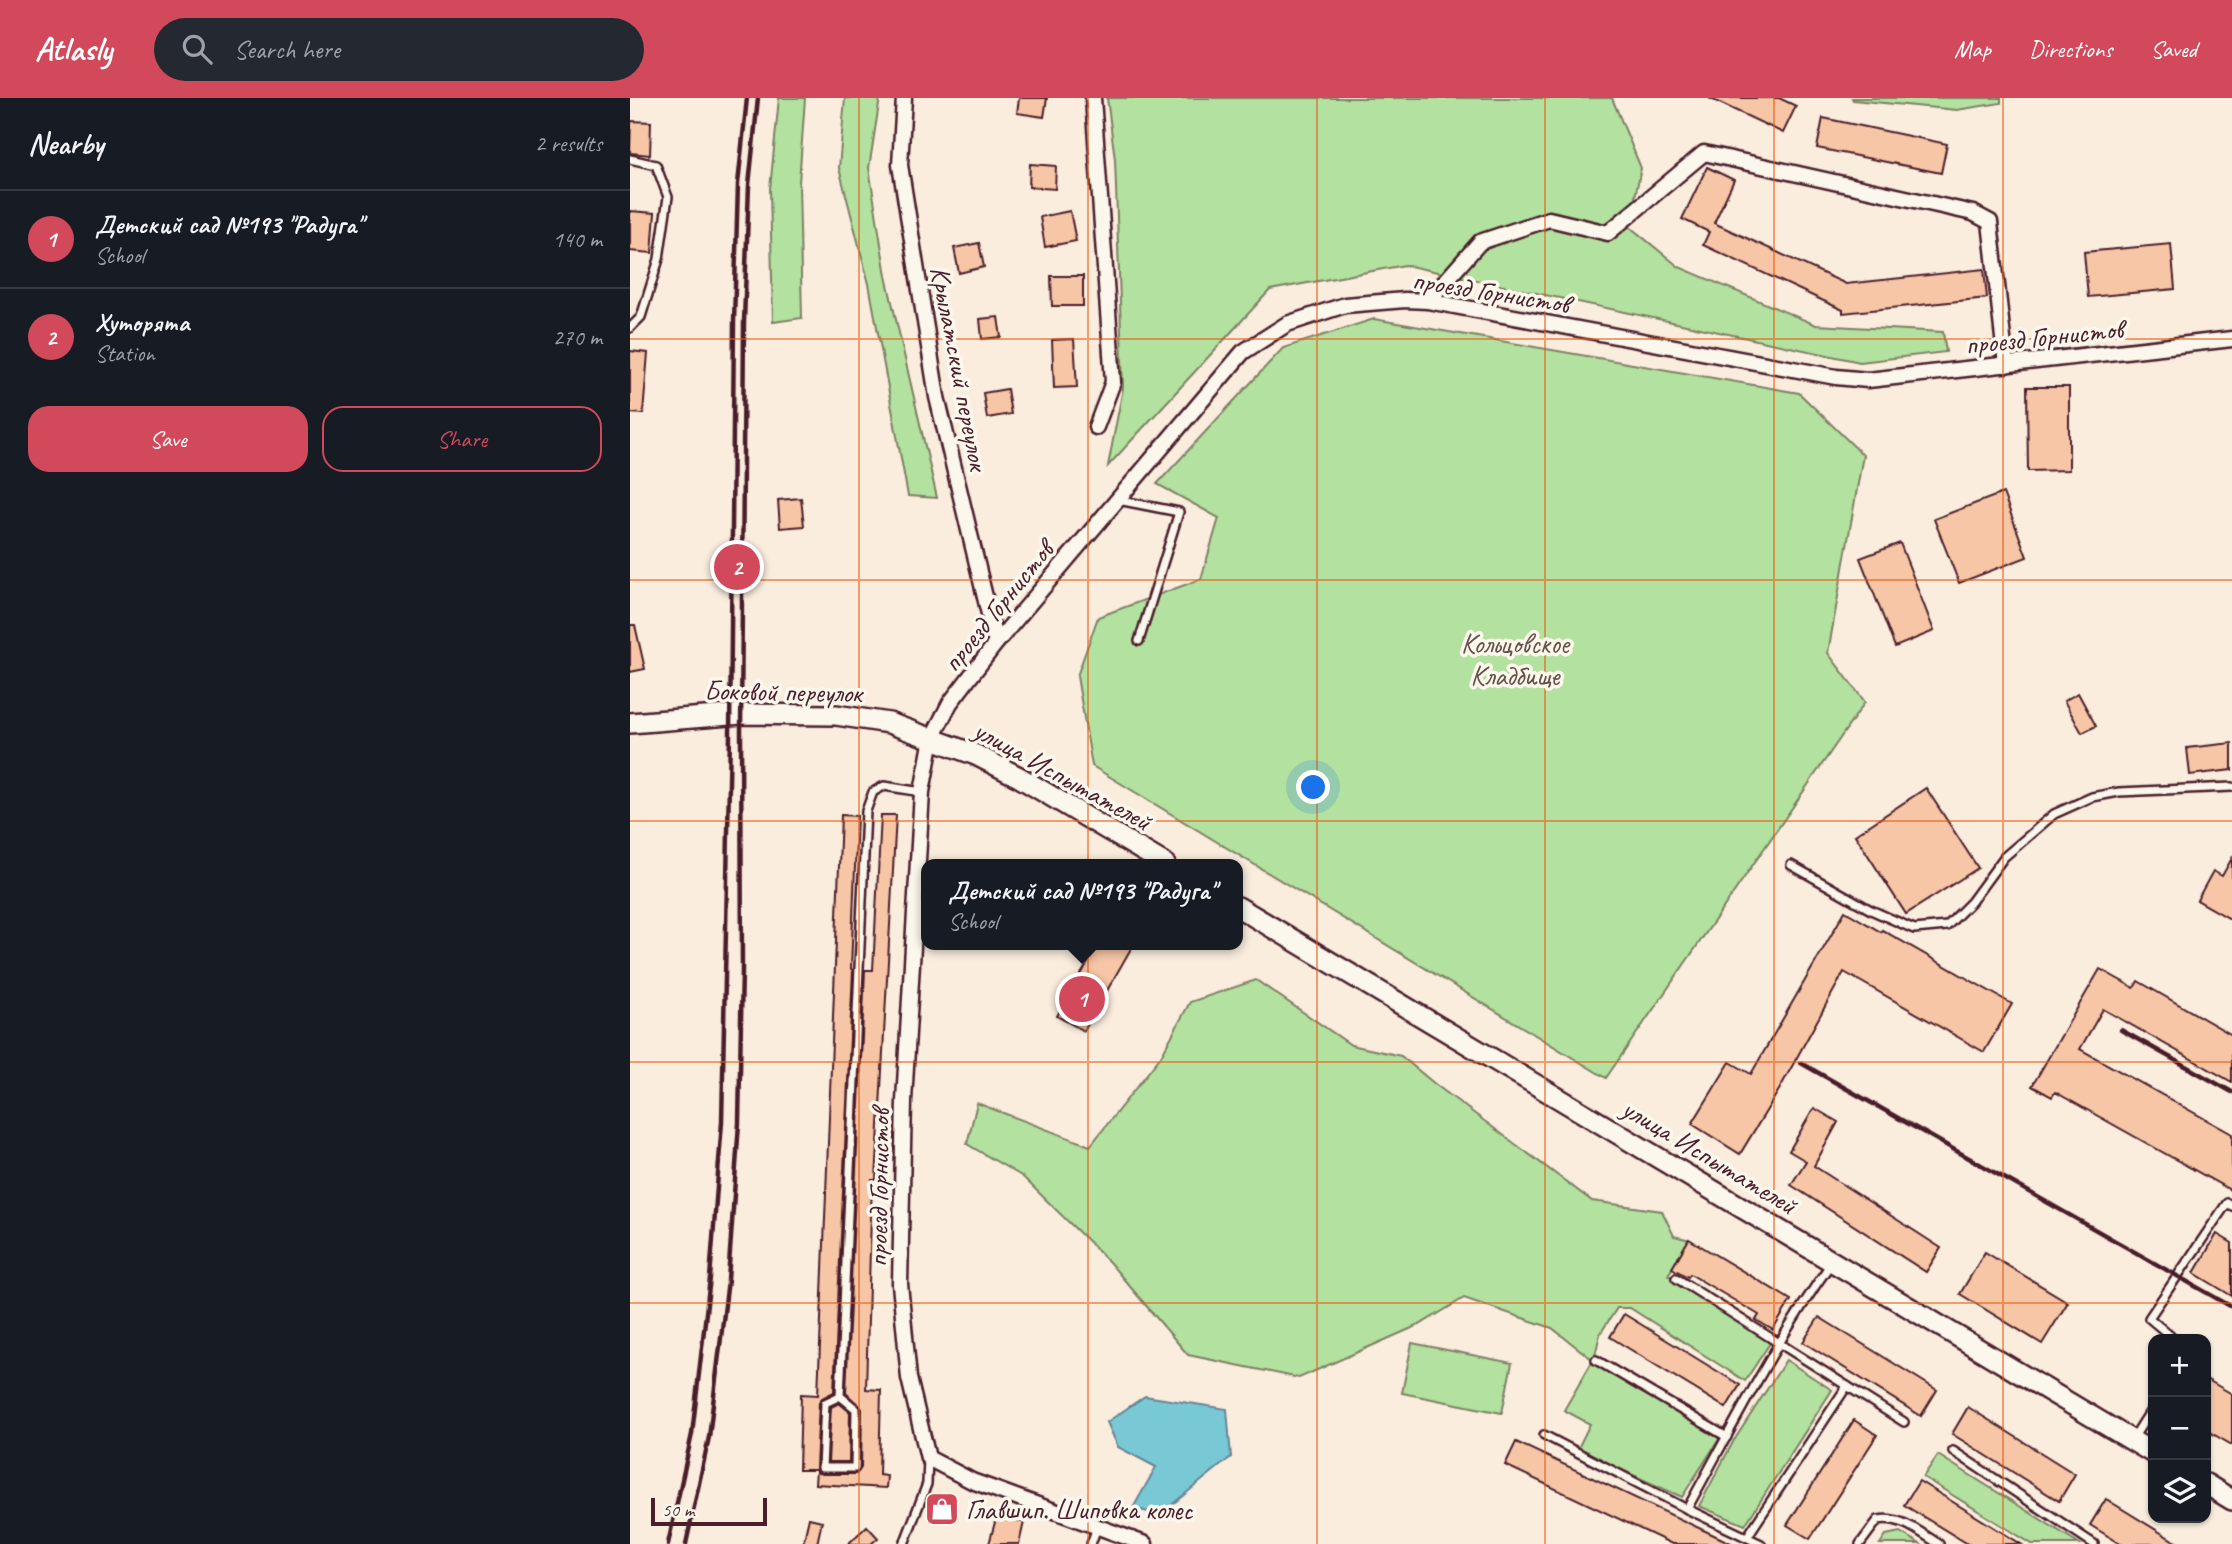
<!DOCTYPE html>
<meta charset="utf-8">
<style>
body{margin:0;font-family:Caveat,sans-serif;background:#242831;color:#f1f3f6}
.controls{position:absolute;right:21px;bottom:21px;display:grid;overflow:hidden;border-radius:14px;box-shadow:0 2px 5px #0004}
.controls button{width:63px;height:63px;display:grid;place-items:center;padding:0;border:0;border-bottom:2px solid #363941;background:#171b24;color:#f1f3f6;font:35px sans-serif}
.scale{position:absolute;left:21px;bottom:18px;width:116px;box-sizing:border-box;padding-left:7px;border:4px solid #4a1f2b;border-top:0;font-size:19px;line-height:24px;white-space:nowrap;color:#4a1f2b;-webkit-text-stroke:5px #fbf7ec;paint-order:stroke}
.you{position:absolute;left:684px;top:690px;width:24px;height:24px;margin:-18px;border:5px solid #fff;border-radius:50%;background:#1a73e8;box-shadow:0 0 0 10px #1a73e833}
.badge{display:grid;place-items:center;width:46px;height:46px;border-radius:50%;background:#d1495b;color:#fff;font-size:23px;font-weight:700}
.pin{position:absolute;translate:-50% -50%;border:4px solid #fff;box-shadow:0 2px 7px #0006}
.popup{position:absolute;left:291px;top:761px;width:322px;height:91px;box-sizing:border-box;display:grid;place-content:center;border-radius:14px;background:#171b24;filter:drop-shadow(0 2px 5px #0005);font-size:23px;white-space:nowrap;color:#9ea1a6}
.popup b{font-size:26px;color:#f1f3f6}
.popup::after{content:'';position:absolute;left:50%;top:100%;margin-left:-14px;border:14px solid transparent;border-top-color:#171b24}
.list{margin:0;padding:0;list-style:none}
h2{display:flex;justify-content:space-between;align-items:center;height:91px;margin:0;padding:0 28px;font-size:30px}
h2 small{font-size:23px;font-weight:400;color:#9ea1a6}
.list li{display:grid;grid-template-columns:46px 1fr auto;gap:21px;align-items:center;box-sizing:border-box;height:98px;padding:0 28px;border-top:2px solid #363941}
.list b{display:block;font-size:26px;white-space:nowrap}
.list p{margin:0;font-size:23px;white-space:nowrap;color:#9ea1a6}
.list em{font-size:23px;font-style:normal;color:#9ea1a6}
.actions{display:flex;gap:14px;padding:21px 28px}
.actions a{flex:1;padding:16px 0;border:2px solid #d1495b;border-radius:21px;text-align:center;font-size:24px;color:#d1495b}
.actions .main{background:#d1495b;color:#fff}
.icon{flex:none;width:38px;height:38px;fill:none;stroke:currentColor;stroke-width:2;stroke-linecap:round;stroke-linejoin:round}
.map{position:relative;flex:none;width:1602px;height:1446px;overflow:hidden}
header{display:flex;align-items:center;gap:42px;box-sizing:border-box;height:98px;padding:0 35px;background:#d1495b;color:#fff}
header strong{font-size:33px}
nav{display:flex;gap:38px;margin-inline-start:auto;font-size:24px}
.search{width:490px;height:63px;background:#242831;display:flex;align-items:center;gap:18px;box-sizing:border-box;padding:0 24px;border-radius:38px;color:#9ea1a6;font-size:26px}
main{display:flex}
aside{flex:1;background:#171b24}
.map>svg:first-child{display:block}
.green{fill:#b3e19f;stroke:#7e8065;stroke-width:2}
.water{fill:#79c8d6;stroke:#668492;stroke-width:2}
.building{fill:#f6c6a6;stroke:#4a1f2b;stroke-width:2}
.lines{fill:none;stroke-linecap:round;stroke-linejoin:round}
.service-casing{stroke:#4a1f2b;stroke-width:12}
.minor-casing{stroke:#4a1f2b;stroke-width:19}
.secondary-casing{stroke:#4a1f2b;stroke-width:24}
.service{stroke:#fbf7ec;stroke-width:7}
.minor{stroke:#fbf7ec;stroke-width:14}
.secondary{stroke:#fbf7ec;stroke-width:19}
.rail{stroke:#4a1f2b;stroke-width:4.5}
.grid{fill:none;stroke:#e8590c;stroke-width:2;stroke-opacity:0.55}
.labels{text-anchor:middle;stroke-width:7;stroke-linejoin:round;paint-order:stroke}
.street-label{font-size:28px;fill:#4a1f2b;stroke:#fbf7ec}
.park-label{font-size:28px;fill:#645048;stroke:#fbf7ec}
.poi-label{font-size:28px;fill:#4a1f2b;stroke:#fbf7ec;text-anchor:start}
</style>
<header>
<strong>Atlasly</strong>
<div class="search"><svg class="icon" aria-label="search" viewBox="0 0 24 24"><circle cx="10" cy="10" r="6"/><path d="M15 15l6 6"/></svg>Search here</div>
<nav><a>Map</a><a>Directions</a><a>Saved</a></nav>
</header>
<main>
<aside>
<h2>Nearby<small>2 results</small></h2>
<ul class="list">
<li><span class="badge">1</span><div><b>Детский сад №193 &quot;Радуга&quot;</b><p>School</p></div><em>140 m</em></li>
<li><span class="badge">2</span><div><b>Хуторята</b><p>Station</p></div><em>270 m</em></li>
</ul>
<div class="actions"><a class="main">Save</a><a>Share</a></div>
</aside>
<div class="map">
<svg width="1602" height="1446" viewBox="0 0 1602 1446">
<rect width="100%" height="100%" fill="#faedde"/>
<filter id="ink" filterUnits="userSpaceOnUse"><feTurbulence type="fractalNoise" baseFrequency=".0143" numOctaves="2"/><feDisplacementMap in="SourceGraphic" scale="14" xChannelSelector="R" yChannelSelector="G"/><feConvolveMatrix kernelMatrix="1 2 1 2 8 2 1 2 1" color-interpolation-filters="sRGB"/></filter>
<g filter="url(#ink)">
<g class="green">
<polygon points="149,0 175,0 169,85 172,220 143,224 140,91"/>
<polygon points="215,0 250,0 239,70 256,178 307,400 278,398 239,186 209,70"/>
<polygon points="477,0 982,0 1011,70 999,128 1049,169 1186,227 1313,234 1316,254 1230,264 775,167 640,192 478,368 493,290 485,61"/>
<polygon points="1222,0 1371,0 1371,5 1327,12 1223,2"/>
<polygon points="744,221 1169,295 1233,357 1198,555 1235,604 976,980 462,668 447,578 468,519 571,481 589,420 527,386 653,250"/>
<polygon points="626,882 721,947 771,958 806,987 962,1103 1032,1113 1044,1138 1060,1142 1038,1177 1140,1245 1115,1283 1000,1210 987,1210 970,1236 964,1262 1091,1338 1052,1399 947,1352 960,1326 934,1312 963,1262 922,1230 834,1200 791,1226 669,1280 558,1257 480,1165 393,1079 337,1046 347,1005 460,1048 531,958 560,904"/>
<polygon points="782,1245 882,1265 872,1315 772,1295"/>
<polygon points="1156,1262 1202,1292 1115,1427 1069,1408 1103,1344"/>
<polygon points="1308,1357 1450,1446 1402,1446 1293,1379"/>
<polygon points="1270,1434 1290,1446 1250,1446 1256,1437"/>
</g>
<polygon class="water" points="515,1298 597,1311 601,1359 529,1417 503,1410 526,1369 488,1349 477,1324"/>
<g class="building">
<polygon points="389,0 417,0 414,19 387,15"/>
<polygon points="1079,0 1149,0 1166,8 1153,35"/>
<polygon points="1193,20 1317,46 1311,75 1187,50"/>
<polygon points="1,23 21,24 20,57 0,55"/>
<polygon points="400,66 426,68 425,91 399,89"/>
<polygon points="1077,69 1104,82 1084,125 1216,186 1354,171 1357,200 1213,215 1213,212 1073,147 1079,134 1052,121"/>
<polygon points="0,113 25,115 22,155 0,153"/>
<polygon points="440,113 446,143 415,149 410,119"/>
<polygon points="349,145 354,169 329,175 324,150"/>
<polygon points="1541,146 1545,191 1458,199 1454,154"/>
<polygon points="421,178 453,178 453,208 422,208"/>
<polygon points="368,219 371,239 352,241 350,221"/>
<polygon points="444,241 447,289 424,290 422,242"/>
<polygon points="0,253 18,255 13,316 0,315"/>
<polygon points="1397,289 1439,289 1439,372 1398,373"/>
<polygon points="377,291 381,316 357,320 353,295"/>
<polygon points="1373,395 1397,459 1329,485 1304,421"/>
<polygon points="171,400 174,428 150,430 148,402"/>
<polygon points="1270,445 1304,533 1265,549 1230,460"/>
<polygon points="0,527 5,527 15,571 0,574"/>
<polygon points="1448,595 1466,628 1452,635 1434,603"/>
<polygon points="1602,645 1602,672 1560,677 1557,650"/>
<polygon points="1296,690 1348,770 1276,816 1225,737"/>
<polygon points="211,717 227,718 221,871 223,872 204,1294 192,1300 189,1304 186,1370 188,1375 192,1376 226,1376 231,1370 232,1311 216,1295 235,872 243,872 251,717 266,717 246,1082 242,1082 236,1291 251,1292 249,1377 257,1378 256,1390 185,1386 186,1372 169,1372 171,1296 188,1297"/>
<polygon points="1602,760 1602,822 1567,802 1583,773 1592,778"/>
<polygon points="1215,813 1251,834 1252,832 1382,906 1354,954 1214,874 1149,992 1110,1056 1062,1026 1100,964 1121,976"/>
<polygon points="468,847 503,847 454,933 427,918"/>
<polygon points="1470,871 1504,890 1508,883 1602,937 1602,984 1473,911 1450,951 1602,1036 1602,1093 1425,994 1422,999 1402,988"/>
<polygon points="1184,1010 1208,1024 1184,1068 1311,1150 1296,1174 1161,1087 1176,1063 1159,1053"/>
<polygon points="1587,1136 1602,1145 1602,1198 1564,1175"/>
<polygon points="1059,1141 1161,1202 1143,1232 1126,1222 1129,1217 1060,1176 1058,1179 1042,1170"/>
<polygon points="1355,1154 1438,1204 1412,1246 1330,1196"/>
<polygon points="994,1216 1110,1287 1096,1310 980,1239"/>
<polygon points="1189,1219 1307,1292 1291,1318 1173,1244"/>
<polygon points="1576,1281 1602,1296 1602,1347 1576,1332"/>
<polygon points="209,1305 220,1314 219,1364 198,1364 201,1309"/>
<polygon points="1338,1309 1445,1376 1429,1403 1322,1336"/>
<polygon points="1224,1322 1247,1337 1180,1441 1157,1427"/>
<polygon points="886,1344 1103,1446 1042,1446 875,1367"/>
<polygon points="1289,1383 1391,1446 1338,1446 1274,1407"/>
<polygon points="1476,1401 1549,1446 1491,1446 1460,1427"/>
<polygon points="367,1417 394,1424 389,1446 359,1446"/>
<polygon points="179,1420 192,1423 187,1446 173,1446"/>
<polygon points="237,1428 248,1440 241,1446 218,1446"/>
</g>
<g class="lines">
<g class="service-casing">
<g id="service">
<polyline points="0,61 26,67 38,99 29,161 11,219 0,230"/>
<polyline points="488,402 549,414 509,543"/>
<polyline points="1161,767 1241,812 1284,831 1317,828 1341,804 1374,759 1424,716 1462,699 1489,694 1602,689"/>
<polyline points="1046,1180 1274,1324"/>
<polyline points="1544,1241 1519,1220 1597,1105 1602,1108"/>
<polyline points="966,1262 1097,1339"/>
<polyline points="210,1298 236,713 243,694 254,688 292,694"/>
<polygon points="210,1298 226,1311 225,1370 192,1370 195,1305"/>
<path d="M914,1337L1057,1411C1103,1328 1146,1242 1202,1164"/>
<polyline points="1502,1342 1523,1309"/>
<polyline points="1323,1353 1464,1446"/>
<polyline points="1057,1411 1131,1446"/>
<polyline points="1117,1439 1217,1288"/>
<polyline points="274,1446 297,1386 298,1360"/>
<polyline points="461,1446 467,1429"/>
<path d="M1230,1446L1248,1422C1270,1417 1291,1435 1309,1446"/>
</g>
</g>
<g class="minor-casing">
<g id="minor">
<polyline points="274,0 270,67 307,299 366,545"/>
<polyline points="463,0 483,284 466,329"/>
<polyline points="798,203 850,144 919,121 978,135 1074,55 1343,115 1360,124 1376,267"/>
<polyline points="515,1446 342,1383 298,1360 279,1280 270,1186 274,1003 292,694 302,640 320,605 366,545 613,254 657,226 715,207 775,202 798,203 1206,279 1238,282 1602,241"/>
</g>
</g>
<g class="secondary-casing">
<g id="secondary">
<polyline points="0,625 112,616 206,617 259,625 346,657 389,679 535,766"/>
<polyline points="608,809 1523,1355"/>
<polyline points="1576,1386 1602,1402"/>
</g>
</g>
<use href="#service" class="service"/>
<use href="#minor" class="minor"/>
<use href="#secondary" class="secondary"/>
<g class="rail">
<polyline points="1491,932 1602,994"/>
<polyline points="1171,965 1602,1209"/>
<polyline points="38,1446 62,1336 80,1180 92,1024 100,637 104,224 108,86 117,0"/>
<polyline points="56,1446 79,1339 98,1182 109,1025 112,871 111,637 114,224 119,87 128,0"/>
</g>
</g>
</g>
<path class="grid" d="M229,0V1446M458,0V1446M687,0V1446M915,0V1446M1144,0V1446M1373,0V1446M0,241H1602M0,482H1602M0,723H1602M0,964H1602M0,1205H1602"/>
<defs>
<g id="shop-square" transform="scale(1.75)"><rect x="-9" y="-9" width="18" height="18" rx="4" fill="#d1495b" stroke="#fbf7ec"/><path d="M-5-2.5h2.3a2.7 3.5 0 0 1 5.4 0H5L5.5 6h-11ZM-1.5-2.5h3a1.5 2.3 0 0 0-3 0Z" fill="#fff"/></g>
</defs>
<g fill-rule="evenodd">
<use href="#shop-square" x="312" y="1411"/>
</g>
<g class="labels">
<g class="street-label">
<text transform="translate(861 193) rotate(9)" y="10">проезд Горнистов</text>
<text transform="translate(1414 238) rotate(-6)" y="10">проезд Горнистов</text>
<text transform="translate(330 270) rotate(79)" y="10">Крылатский переулок</text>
<text transform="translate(367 508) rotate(-51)" y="10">проезд Горнистов</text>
<text transform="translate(153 593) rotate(1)" y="10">Боковой переулок</text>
<text transform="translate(433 677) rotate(29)" y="10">улица Испытателей</text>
<text transform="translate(1080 1058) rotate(31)" y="10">улица Испытателей</text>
<text transform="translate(248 1090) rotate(-89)" y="10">проезд Горнистов</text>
</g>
<g class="park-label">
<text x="885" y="555">Кольцовское<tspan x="885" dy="32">Кладбище</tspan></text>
</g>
<g class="poi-label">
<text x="336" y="1421">Главшип. Шиповка колес</text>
</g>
</g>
</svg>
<div class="controls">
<button>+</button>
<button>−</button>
<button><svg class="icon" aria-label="layers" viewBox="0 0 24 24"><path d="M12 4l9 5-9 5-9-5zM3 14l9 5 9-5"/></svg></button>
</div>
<div class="scale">50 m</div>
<div class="you"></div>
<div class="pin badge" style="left:452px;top:901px">1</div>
<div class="popup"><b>Детский сад №193 &quot;Радуга&quot;</b>School</div>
<div class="pin badge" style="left:107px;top:469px">2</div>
</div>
</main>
